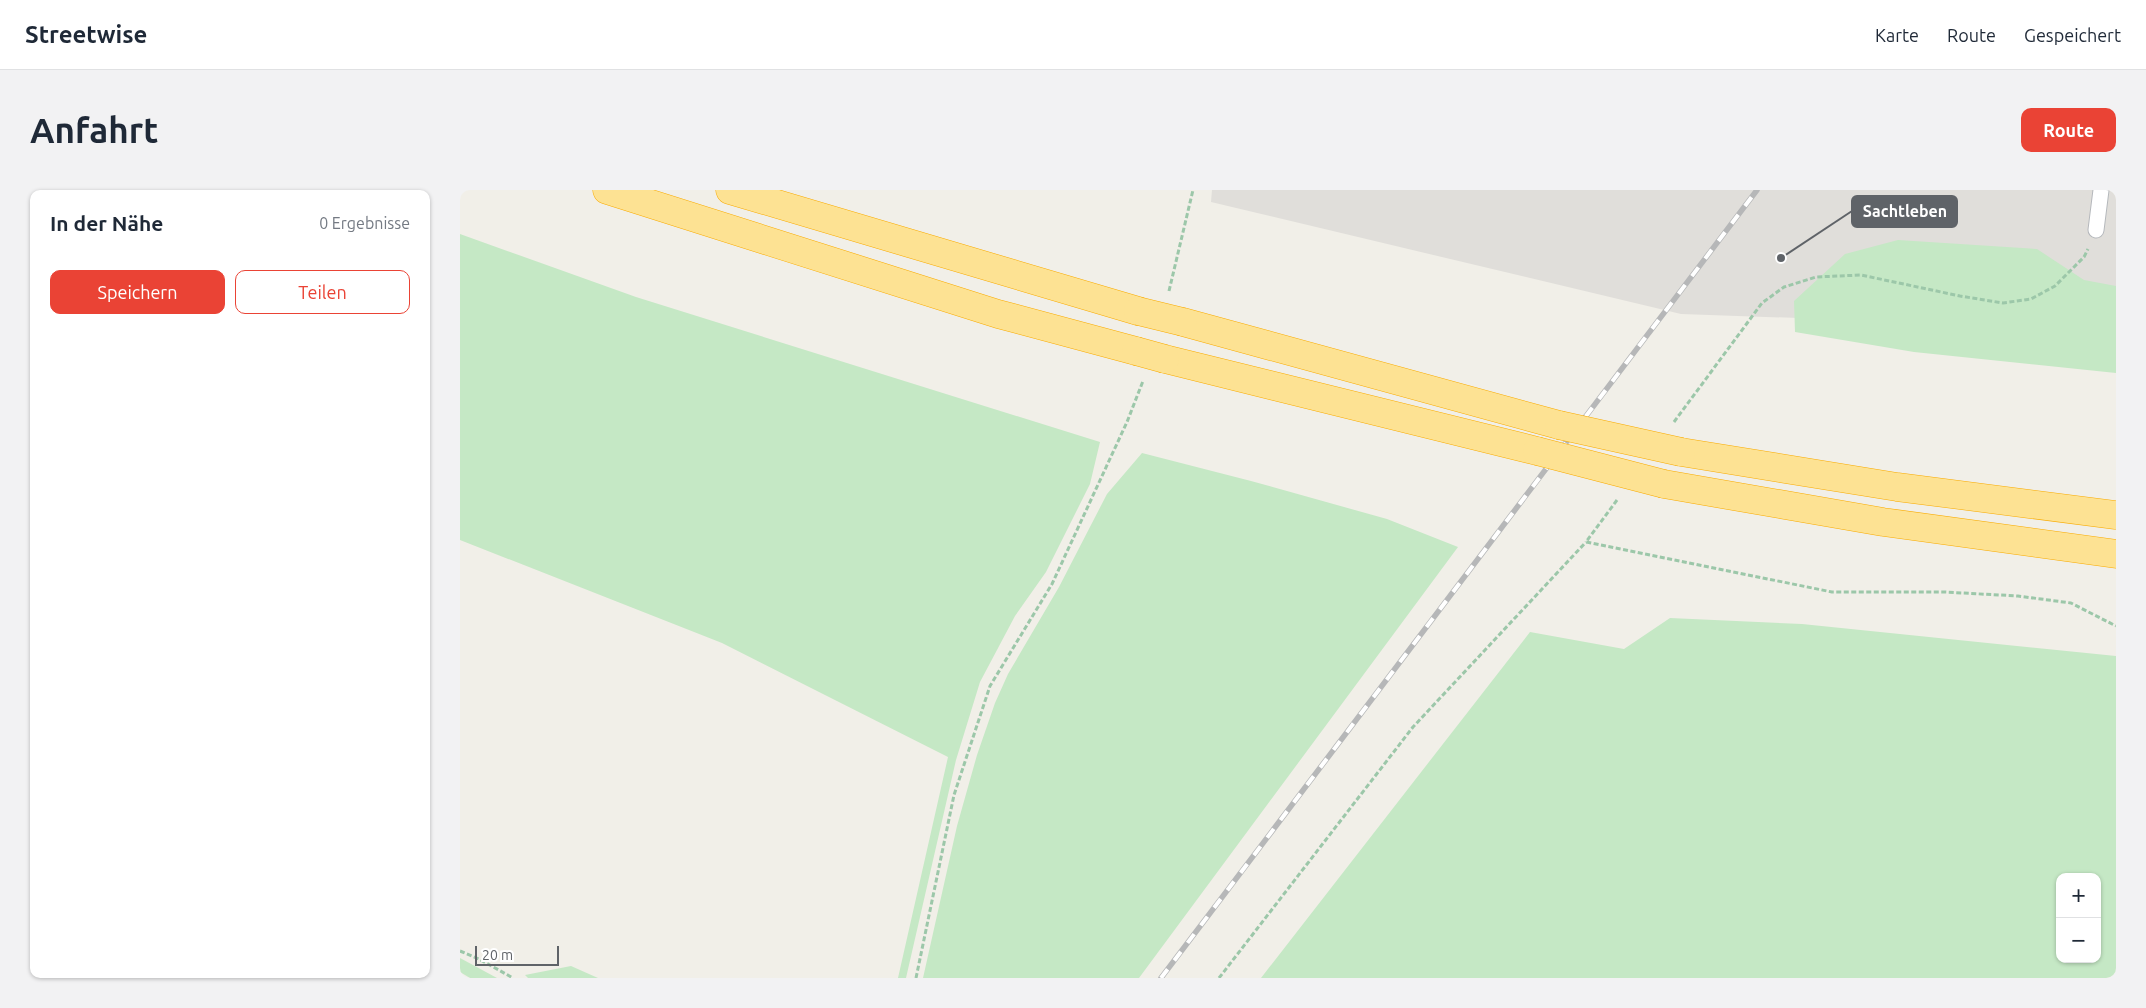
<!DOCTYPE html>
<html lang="de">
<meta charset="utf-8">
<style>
body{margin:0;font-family:Ubuntu,sans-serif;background:#f2f2f3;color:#1f2937}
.controls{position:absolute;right:15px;bottom:15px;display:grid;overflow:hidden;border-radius:10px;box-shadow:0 1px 4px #0004}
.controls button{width:45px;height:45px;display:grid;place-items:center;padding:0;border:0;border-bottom:1px solid #e0e1e3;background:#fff;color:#1f2937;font:25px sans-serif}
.scale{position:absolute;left:15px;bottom:12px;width:84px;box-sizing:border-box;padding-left:5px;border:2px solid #5f6368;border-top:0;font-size:14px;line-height:18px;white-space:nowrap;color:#5f6368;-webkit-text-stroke:4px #fff;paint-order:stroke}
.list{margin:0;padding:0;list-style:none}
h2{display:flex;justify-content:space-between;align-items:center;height:65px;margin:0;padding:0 20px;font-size:21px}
h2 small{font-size:16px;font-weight:400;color:#747a83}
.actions{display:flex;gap:10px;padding:15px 20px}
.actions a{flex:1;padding:11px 0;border:1px solid #ea4335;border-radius:10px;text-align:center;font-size:18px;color:#ea4335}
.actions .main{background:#ea4335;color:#fff}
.map{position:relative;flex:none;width:1656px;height:788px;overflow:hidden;border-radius:10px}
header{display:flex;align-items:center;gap:30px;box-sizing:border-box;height:70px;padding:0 25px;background:#fff;border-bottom:1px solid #e0e1e3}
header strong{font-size:24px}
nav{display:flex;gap:28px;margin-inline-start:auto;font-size:18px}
.intro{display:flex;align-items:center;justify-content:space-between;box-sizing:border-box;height:120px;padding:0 30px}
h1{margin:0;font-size:35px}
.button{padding:12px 22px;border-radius:10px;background:#ea4335;color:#fff;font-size:18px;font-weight:700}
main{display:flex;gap:30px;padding:0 30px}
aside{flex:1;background:#fff;border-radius:10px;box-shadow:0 1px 4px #0004}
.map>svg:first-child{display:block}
.industrial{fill:#e0deda}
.green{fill:#c5e8c5;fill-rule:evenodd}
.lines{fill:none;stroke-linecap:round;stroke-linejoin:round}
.service-casing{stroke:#b5b8bc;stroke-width:17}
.motorway-casing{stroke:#f9ab00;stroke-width:29}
.path{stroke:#9cc7a9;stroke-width:3;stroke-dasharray:5 2.5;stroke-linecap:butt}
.service{stroke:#fff;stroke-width:15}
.motorway{stroke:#fde293;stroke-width:28}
.rail-casing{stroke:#b6b7b8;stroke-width:5.5}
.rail{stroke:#fff;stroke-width:4;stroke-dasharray:11;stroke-linecap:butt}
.motorway-bridge-casing{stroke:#f9ab00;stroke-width:29;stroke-linecap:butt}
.motorway-bridge{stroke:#fde293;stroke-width:28}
.leader{fill:none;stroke:#5f6368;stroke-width:2}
.callout-dot{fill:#5f6368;stroke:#fff;stroke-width:2}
.callout{fill:#5f6368;stroke:#5f6368;stroke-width:2}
.callout-label{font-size:16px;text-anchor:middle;font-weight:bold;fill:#fff}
</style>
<header>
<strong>Streetwise</strong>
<nav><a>Karte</a><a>Route</a><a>Gespeichert</a></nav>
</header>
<div class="intro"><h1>Anfahrt</h1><a class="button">Route</a></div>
<main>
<aside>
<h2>In der Nähe<small>0 Ergebnisse</small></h2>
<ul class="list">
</ul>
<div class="actions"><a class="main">Speichern</a><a>Teilen</a></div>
</aside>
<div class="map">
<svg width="1656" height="788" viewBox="0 0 1656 788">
<rect width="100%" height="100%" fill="#f1efe8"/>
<polygon class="industrial" points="752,0 1656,0 1656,139 1221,124 751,12"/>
<g class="green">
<polygon points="0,44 176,107 640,252 630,294 586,382 555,426 520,492 496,570 446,788 438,788 488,567 262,453 0,350"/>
<polygon points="1438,50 1577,59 1624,90 1656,96 1656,183 1454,162 1335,142 1334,111 1385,64"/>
<polygon points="682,263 791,291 927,329 998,357 679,788 463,788 497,636 517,565 535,513 548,484 599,397 647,304"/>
<path d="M1210,428L1342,434L1656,466V788H801L1070,442L1164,459ZM1600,687H1637V769H1600Z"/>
<polygon points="0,768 37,788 10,788 0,782"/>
<polygon points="111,776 138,788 68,788 65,785"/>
</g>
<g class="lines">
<g class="service-casing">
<polyline id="service" points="1636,40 1641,0"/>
</g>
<g class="motorway-casing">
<g id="motorway">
<polyline points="147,0 538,124 676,161"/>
<polyline points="270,0 678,121"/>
<polyline points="723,132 1099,235"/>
<polyline points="705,169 1077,261"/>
<polyline points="1221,262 1437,297 1656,325"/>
<polyline points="1204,294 1423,332 1656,364"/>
</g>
</g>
<g class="path">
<polyline points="709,101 733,0"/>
<polyline points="1214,232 1302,113 1324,97 1356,87 1401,85 1500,106 1543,113 1571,109 1595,96 1624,67 1628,59"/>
<polyline points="1157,310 1126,352 1372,402 1484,402 1558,406 1611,413 1656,436"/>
<polyline points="0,761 19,769 53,788"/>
<polyline points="456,788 494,605 530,496 592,394 667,232 683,191"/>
<polyline points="759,788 953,537 1126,352"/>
</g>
<use href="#service" class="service"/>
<use href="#motorway" class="motorway"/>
<g class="rail-casing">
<polyline id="rail" points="701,788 1297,0"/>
</g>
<use href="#rail" class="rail"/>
<g class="motorway-bridge-casing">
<g id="motorway-bridge">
<polyline points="678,121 723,132"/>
<polyline points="676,161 705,169"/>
<polyline points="1099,235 1221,262"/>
<polyline points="1077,261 1204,294"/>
</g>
</g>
<use href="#motorway-bridge" class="motorway-bridge"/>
</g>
<path class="leader" d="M1321 68L1392 21"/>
<circle class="callout-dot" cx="1321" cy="68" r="5"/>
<rect class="callout" x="1392" y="6" width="105" height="31" rx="5"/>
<g class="callout-label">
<text x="1445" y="27">Sachtleben</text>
</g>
</svg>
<div class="controls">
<button>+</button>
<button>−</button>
</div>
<div class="scale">20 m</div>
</div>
</main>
